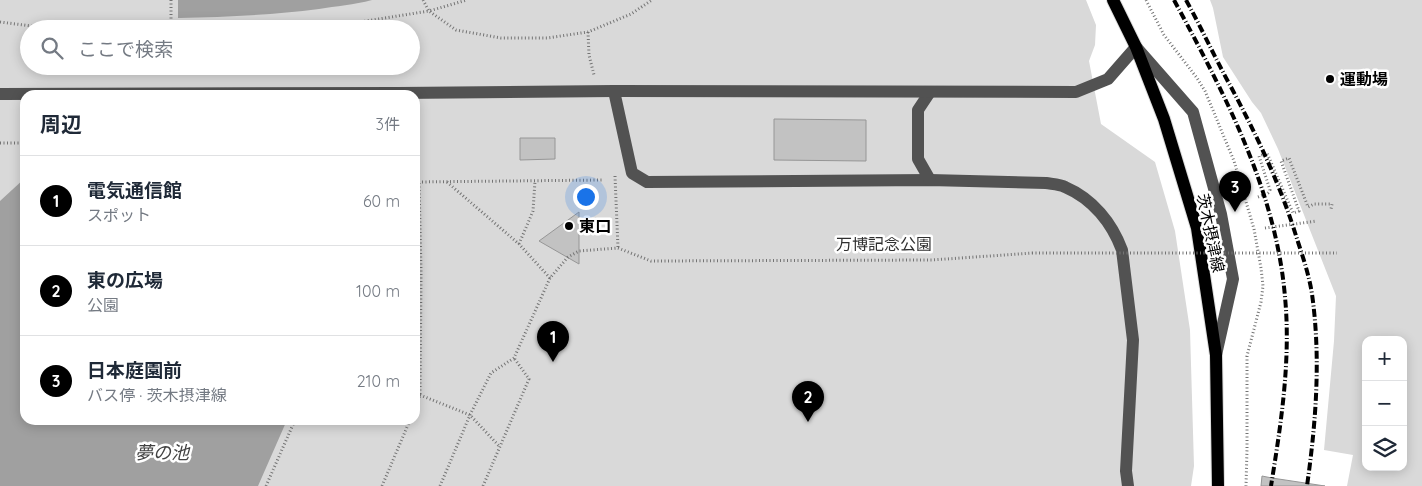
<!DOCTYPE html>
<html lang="ja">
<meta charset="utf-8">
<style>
body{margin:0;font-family:Quicksand,"Noto Sans JP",sans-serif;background:#f6f6f7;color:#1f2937}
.controls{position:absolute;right:15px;bottom:15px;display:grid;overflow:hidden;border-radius:10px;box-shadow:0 2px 12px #0003}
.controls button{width:45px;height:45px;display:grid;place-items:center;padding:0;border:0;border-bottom:1px solid #e0e1e3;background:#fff;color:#1f2937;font:25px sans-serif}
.you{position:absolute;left:585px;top:196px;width:18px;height:18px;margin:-12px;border:4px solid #fff;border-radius:50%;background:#1a73e8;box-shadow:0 0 0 8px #1a73e833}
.badge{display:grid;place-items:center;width:32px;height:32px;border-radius:50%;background:#000;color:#fff;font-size:16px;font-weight:700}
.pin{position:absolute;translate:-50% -41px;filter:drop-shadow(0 1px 2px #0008)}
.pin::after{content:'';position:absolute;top:26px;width:18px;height:15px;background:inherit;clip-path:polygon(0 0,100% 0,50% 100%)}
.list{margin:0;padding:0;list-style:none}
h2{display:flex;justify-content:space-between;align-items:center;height:65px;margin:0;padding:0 20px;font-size:21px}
h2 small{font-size:16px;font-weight:400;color:#747a83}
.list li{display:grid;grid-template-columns:32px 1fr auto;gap:15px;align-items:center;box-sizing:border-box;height:90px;padding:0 20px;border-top:1px solid #e0e1e3}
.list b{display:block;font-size:19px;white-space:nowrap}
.list p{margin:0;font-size:16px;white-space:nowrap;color:#747a83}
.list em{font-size:16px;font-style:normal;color:#747a83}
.icon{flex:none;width:28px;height:28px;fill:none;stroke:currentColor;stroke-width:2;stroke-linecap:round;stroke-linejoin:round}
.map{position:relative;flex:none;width:1422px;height:486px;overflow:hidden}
.search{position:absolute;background:#fff;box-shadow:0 2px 12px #0003;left:20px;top:20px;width:400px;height:55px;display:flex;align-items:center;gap:12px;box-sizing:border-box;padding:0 18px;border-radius:28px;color:#747a83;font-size:19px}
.panel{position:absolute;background:#fff;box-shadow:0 2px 12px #0003;left:20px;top:90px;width:400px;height:335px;border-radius:15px}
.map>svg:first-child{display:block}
.green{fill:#d9d9d9;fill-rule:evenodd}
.water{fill:#a0a0a0}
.building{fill:#c2c2c2;stroke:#969696}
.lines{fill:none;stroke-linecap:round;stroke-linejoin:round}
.major-casing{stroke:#dbdbdb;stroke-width:14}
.path{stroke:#747474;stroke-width:3;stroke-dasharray:1 2.5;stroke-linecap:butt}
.minor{stroke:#525252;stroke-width:12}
.major{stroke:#000;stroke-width:12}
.rail{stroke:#000;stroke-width:4;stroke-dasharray:8 2.5 1 2.5;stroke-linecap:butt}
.path-bridge{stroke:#747474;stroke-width:3;stroke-dasharray:1 2.5;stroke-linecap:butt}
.poi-dot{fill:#000;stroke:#fff;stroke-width:2}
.labels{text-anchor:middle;stroke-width:5;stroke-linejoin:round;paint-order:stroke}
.poi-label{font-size:16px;font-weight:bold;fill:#000;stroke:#fff;text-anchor:start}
.street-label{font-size:16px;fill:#000;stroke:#fff}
.park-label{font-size:16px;fill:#303030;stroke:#fff}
.water-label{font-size:18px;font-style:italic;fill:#414141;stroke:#fff}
</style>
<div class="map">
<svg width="1422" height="486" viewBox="0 0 1422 486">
<rect width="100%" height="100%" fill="#fff"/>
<g class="green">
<path d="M0,0H1086L1096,25L1095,45L1089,61L1101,124L1155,162L1175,231L1190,330L1194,466L1191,486H0ZM29,29H411V66H29ZM25,95H415V420H25Z"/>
<path d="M1210,0H1422V486H1347L1353,455L1324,450L1334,341L1336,296L1278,149L1261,113L1252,102L1223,57L1213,8ZM1366,340H1403V467H1366Z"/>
</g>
<g class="water">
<path d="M178,0H372C354,5 336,6 319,9C272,15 225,17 178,18Z"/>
<polygon points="25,178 25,420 287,420 258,486 0,486 0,201"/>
</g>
<g class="building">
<polygon points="774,119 866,120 866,161 774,160"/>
<polygon points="520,138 555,138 555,159 520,160"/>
<polygon points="579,212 579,264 539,241"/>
<polygon points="1262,476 1272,478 1325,486 1261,486"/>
</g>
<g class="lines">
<g class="major-casing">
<polyline id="major" points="1113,0 1136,47 1164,119 1197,228 1216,355 1218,486"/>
</g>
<g class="path">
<polyline points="171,0 171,29"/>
<polyline points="423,0 429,11 467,0"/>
<polyline points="1146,0 1164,35 1197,78 1205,91 1234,161 1254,229 1261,268 1263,286 1261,302 1247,356 1247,449 1246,486"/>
<polyline points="0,22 55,29"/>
<polyline points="316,29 429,11 456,30 501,38 547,38 588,32 631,14 652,0"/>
<polyline points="588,32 589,55 594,75"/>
<polyline points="0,143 25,143"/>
<polyline points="615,176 618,248"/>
<polyline points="415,182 602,180"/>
<polyline points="447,182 519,244 550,278"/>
<polyline points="1258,197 1268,193 1270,190 1259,156 1267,153 1293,213 1299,211 1281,161 1289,158 1308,207 1314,204 1332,204 1331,209"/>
<polyline points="1265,228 1317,221"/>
<polyline points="519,244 533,211 535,181"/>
<polyline points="420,395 470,415 500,447"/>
<polyline points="415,407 420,395 421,272 419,182"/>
<polyline points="266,486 295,420"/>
<polyline points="382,486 410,420"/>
<polyline points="440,486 470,415 491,373 514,358 550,278 568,257 579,251 618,248 651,261 932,260 1032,253"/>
<polyline points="483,486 529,379 514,358"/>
</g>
<g class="minor">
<path d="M614,91L632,173L647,182L930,180L1046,183C1052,184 1060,184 1065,187C1093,199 1112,223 1122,250L1133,340L1126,471L1128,486"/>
<polyline points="930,92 918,110 918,159 930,180"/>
<polyline points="0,94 399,93 614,91 1076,92 1108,79 1136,47 1193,112 1221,214 1233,279 1216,355"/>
</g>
<use href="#major" class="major"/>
<g class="rail">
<path d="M1174,0C1224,93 1276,190 1285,297C1291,360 1281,424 1271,486"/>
<path d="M1186,0C1202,29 1215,58 1231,87C1257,136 1281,186 1297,239C1303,257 1309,275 1312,294C1321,358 1316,422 1307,486"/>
</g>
<polyline class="path-bridge" points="1032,253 1337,253"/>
</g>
<g class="poi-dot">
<circle cx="1330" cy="79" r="5"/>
<circle cx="569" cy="226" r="5"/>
</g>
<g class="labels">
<g class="poi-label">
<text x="1340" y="85">運動場</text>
<text x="579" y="232">東口</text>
</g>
<g class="street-label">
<text transform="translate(1211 233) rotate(78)" y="6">茨木摂津線</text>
</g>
<g class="park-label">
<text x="884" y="250">万博記念公園</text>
</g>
<g class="water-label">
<text x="162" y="459">夢の池</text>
</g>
</g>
</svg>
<div class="controls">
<button>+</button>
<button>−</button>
<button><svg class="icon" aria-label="layers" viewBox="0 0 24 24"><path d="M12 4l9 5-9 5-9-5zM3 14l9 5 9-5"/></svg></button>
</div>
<div class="you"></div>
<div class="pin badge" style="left:553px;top:362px">1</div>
<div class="pin badge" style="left:808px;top:422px">2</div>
<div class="pin badge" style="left:1235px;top:212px">3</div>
<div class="search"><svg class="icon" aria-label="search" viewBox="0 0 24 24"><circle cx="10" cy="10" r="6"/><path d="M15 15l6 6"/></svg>ここで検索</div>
<section class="panel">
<h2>周辺<small>3件</small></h2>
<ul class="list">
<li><span class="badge">1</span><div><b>電気通信館</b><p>スポット</p></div><em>60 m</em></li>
<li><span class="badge">2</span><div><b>東の広場</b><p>公園</p></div><em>100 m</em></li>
<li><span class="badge">3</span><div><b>日本庭園前</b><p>バス停 · 茨木摂津線</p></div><em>210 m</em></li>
</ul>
</section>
</div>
